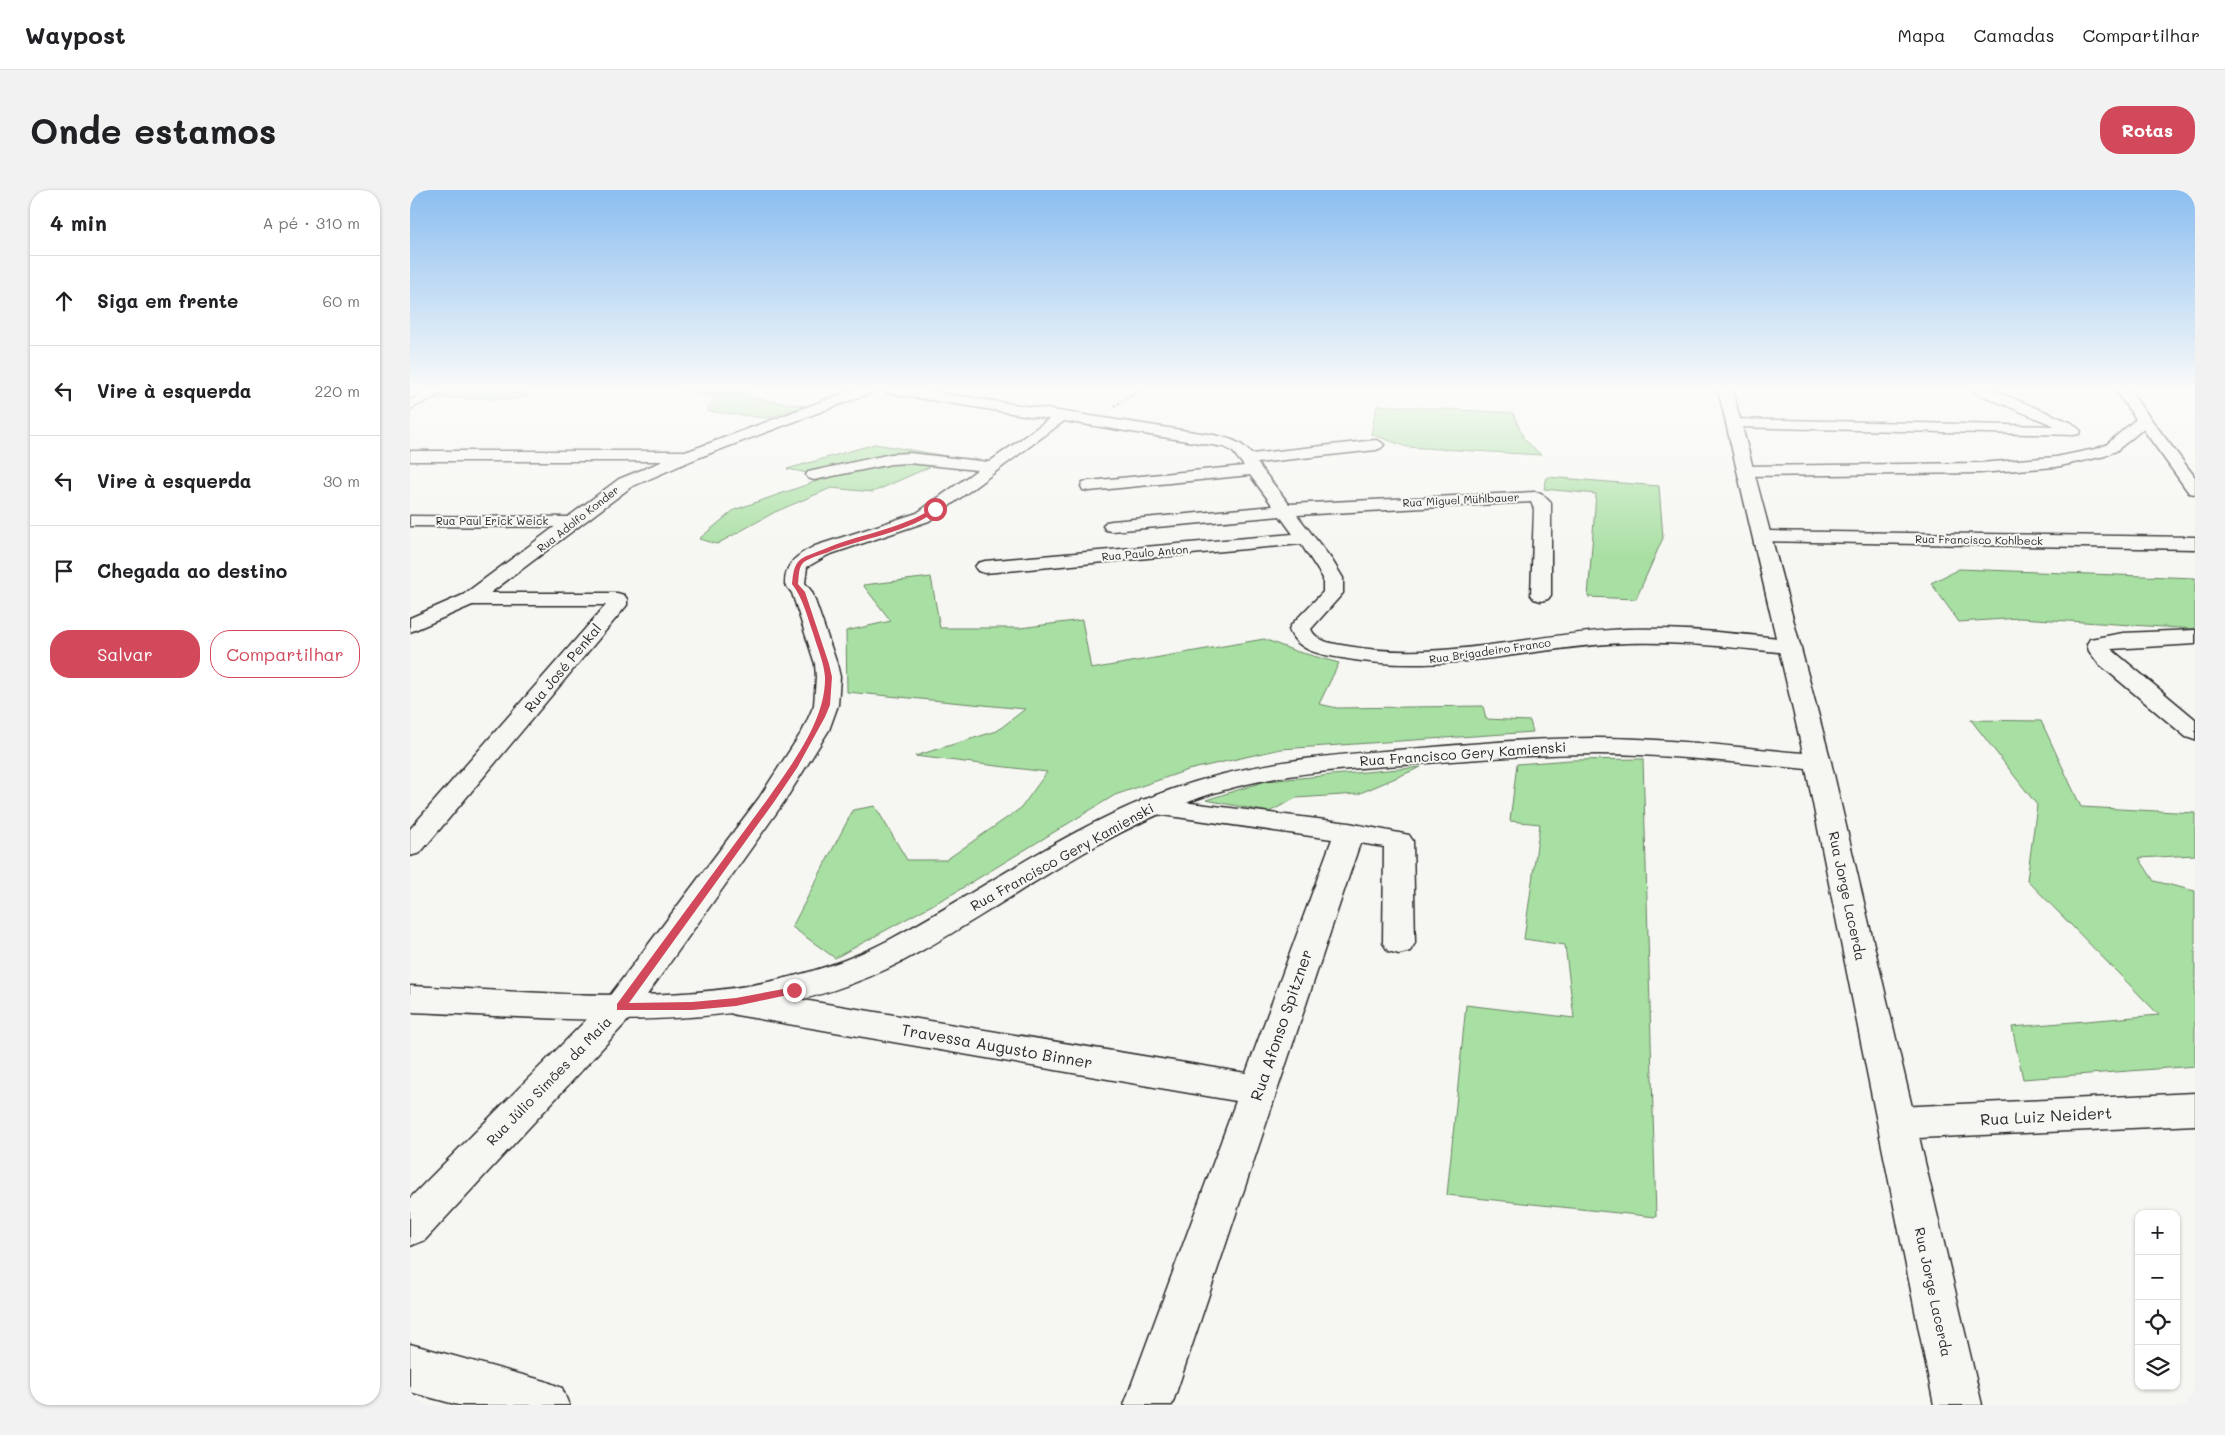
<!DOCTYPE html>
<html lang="pt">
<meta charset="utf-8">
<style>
body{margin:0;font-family:Mali,sans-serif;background:#f2f2f2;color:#202124}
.controls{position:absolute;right:15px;bottom:15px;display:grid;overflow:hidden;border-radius:10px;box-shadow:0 1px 4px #0004}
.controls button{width:45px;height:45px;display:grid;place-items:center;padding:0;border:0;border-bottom:1px solid #e0e0e0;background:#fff;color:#202124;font:25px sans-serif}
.stop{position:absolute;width:15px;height:15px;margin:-11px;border:4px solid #d1495b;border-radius:50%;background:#fff}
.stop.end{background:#d1495b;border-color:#fff;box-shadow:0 1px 5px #0008}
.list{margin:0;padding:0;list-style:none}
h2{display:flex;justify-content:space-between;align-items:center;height:65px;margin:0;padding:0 20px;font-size:21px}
h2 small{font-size:16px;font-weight:400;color:#757577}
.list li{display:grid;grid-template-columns:32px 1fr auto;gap:15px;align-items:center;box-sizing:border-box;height:90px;padding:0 20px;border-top:1px solid #e0e0e0}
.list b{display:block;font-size:19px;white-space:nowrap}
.list em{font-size:16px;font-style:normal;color:#757577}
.actions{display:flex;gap:10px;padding:15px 20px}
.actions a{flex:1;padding:11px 0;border:1px solid #d1495b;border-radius:20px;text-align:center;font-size:18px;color:#d1495b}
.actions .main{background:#d1495b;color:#fff}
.icon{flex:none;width:28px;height:28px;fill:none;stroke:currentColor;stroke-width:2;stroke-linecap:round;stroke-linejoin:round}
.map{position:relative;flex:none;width:1785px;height:1215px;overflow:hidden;border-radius:20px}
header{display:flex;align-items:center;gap:30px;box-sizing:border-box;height:70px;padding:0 25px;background:#fff;border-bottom:1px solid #e0e0e0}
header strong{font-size:24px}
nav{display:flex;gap:28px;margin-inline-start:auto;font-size:18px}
.intro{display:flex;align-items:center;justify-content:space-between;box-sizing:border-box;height:120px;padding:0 30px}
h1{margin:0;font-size:35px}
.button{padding:12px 22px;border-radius:20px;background:#d1495b;color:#fff;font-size:18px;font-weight:700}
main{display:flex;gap:30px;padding:0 30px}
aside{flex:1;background:#fff;border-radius:20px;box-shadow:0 1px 4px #0004}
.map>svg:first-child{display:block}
.green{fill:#a8dfa2;stroke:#6a8566}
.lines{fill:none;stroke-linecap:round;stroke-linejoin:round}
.street-casing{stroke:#2b2b2b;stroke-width:3}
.secondary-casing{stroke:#2b2b2b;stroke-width:3}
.path{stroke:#2b2b2b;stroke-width:2;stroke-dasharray:2.5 2;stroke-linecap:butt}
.street{fill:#f6f6f2;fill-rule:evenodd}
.secondary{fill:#f6f6f2;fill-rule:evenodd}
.route{fill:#d1495b}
.labels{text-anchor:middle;stroke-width:4;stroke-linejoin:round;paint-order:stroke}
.far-street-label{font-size:11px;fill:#2b2b2b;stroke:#f6f6f2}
.street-label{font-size:14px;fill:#2b2b2b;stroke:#f6f6f2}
.near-street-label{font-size:16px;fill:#2b2b2b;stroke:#f6f6f2}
</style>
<header>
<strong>Waypost</strong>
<nav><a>Mapa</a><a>Camadas</a><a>Compartilhar</a></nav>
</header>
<div class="intro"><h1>Onde estamos</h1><a class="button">Rotas</a></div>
<main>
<aside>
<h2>4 min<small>A pé · 310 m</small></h2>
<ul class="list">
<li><svg class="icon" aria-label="ahead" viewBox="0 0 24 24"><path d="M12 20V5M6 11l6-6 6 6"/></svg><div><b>Siga em frente</b></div><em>60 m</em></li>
<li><svg class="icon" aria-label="left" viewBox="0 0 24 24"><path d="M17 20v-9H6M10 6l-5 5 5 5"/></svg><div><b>Vire à esquerda</b></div><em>220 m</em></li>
<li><svg class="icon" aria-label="left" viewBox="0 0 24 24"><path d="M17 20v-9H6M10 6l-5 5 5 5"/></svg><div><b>Vire à esquerda</b></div><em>30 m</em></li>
<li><svg class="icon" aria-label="arrive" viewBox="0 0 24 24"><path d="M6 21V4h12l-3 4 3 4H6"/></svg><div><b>Chegada ao destino</b></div></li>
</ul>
<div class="actions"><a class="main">Salvar</a><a>Compartilhar</a></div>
</aside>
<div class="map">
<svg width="1785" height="1215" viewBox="0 0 1785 1215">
<rect width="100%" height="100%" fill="#f6f6f2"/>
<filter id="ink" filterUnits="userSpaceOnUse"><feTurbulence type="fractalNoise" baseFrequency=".02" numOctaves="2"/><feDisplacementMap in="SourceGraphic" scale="10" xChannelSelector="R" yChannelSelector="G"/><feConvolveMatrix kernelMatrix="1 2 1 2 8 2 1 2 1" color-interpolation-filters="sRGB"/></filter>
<g filter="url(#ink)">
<g class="green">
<polygon points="42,199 113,199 109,201 118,205 109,209 23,208"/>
<polygon points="271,199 341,199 340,208 395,216 357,228 297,221 306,206 266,201"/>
<polygon points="967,215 1103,223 1114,249 1131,265 997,257 961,244"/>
<polygon points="465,254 542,267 463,302 421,298 365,322 307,354 289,349 324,320 419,287 377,279"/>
<polygon points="1137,287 1249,296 1253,348 1226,409 1178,407 1186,304 1134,299"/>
<polygon points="1549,379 1785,388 1785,439 1610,428 1549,432 1521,393"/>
<polygon points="521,387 530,438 610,438 672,430 681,479 854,449 885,461 929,473 909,514 927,518 1073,516 1076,529 1120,531 1123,542 871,559 778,580 705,605 544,703 425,768 382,737 443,620 465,616 497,670 536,670 611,618 637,582 505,566 587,541 615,519 437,502 436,441 481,431 453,395"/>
<polygon points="1561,530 1631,531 1671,617 1785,623 1785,665 1729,668 1744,691 1785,701 1785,876 1613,889 1602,837 1749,825 1617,690 1627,615"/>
<polygon points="1233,569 1246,1027 1037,1005 1056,815 1164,828 1155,755 1114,749 1130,634 1100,631 1107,574 1160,570"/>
<polygon points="1011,577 948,604 886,608 859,622 796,610 856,591"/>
</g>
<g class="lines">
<g class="street-casing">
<g id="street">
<polygon points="22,199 41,199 0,219 0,210"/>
<path d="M470,199H505L804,245C820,249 831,251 841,264L966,250L971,252L974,255L971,258L966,260L847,273L879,314L1125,302L1131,303L1141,313V405L1138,409L1131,411L1124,409L1121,405L1124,319L1121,312L887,325L922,370L933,388V403L901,439C906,452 925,454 937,456C1032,473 1123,443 1217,439C1271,437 1326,444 1380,449L1388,451L1391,456L1388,461L1380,463C1326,458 1272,451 1218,453C1118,456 1034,487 932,468C912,465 886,461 879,439L882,434L913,402V388L891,354L575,383L568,381L565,377L568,373L575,371L883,344L870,326L702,341L696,340L693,336L696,332L702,331L863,316L840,285L679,301L673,300L671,296L673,292L679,291L834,276L823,262L814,257L654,231L519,331L418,365L397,377L395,393L402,402L427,474L430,487L428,515L419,540L374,612L222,826L15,1050L0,1056V1008L198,808L349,608L393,540L404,515L406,487L405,474L382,403L375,394C375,373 387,365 405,356L507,323L567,280L499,273L481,274L404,290L398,288L396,285L398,282L481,264L499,263L579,272L639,229L477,203Z"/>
<polygon points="1562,199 1581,199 1662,233 1671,241 1669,244 1664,245 1324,237 1319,236 1317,233 1319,230 1324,229 1645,236 1564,202"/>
<polygon points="1704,199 1718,199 1785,287 1785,304 1779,303 1733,239 1706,261 1695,266 1646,277 1569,283 1336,286 1330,284 1328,281 1330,278 1336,276 1569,273 1646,267 1685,259 1696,255 1726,229"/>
<polygon points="0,261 279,261 285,263 287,266 285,269 279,271 0,271"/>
<polygon points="0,326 163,327 169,328 172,332 169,336 163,337 0,336"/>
<polygon points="1352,341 1785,347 1785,359 1345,351 1343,347 1345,343"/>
<polygon points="60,403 207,403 214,405 217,409 217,415 10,663 0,666 0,639 196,415 60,415 53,413 50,409 53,405"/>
<polygon points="1785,440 1785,454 1701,459 1785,529 1785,550 1776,547 1688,473 1679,461 1677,454 1680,449 1713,443"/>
<polygon points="741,608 939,633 999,645 1003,651 1005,753 1000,761 989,764 978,761 973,753 974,657 950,653 762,1215 714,1215 826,911 326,825 314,821 309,812 314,803 326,799 836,883 922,649 731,622 727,616 731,610"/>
<polygon points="1785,903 1785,935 1487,949 1473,944 1468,933 1473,922 1487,917"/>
<polygon points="0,1154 135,1191 152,1198 159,1215 48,1215 0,1202"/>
</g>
</g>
<g class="secondary-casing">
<g id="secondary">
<polygon points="445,199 465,199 463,202 285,269 221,297 67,413 0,442 0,428 53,405 209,289 273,263"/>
<path d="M1308,199H1322L1421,572L1572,1215H1524L1396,579C1327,573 1257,564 1187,564C1122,564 1056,570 991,575C920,580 848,585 781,611C677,650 590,719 493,771C340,851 166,828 0,822V796C160,803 332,827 479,750C573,700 662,634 763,599C839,572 919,565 999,559C1061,554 1124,548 1186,548C1255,548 1324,557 1393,563Z"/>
</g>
</g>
<polyline class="path" points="704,216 734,199"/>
<use href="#street" class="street"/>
<use href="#secondary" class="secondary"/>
</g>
</g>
<linearGradient id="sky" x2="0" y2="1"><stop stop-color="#8bbef0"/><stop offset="0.54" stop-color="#fbfbf9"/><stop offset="1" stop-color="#fbfbf9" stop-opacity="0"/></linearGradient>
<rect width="1785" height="369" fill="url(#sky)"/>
<path class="route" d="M523,318L528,319C500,343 450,348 416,363C409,365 400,368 394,372C388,377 389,387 388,394L395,402L419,474L422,487L420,515L415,527L387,578L364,612L219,813L282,812L326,808L384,797L389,800L387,803L326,816L282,820H207V814L357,610C381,575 416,531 415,487C414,472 407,457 403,443C397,426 393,408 382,394C383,386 383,375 391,369C397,365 405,363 412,360C448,344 490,340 523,318Z"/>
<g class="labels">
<g class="far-street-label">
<text transform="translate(1051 310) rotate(-3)" y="4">Rua Miguel Mühlbauer</text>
<text transform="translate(168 329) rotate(-38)" y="4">Rua Adolfo Konder</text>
<text x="82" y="335">Rua Paul Erick Weick</text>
<text transform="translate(1569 350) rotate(1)" y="4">Rua Francisco Kohlbeck</text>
<text transform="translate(735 363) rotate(-5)" y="4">Rua Paulo Anton</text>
<text transform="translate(1080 461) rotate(-8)" y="4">Rua Brigadeiro Franco</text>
</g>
<g class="street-label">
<text transform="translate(153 478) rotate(-50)" y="5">Rua José Penkal</text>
<text transform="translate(1053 564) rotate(-4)" y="5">Rua Francisco Gery Kamienski</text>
<text transform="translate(652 667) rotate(-29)" y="5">Rua Francisco Gery Kamienski</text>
<text transform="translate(1437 706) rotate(78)" y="5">Rua Jorge Lacerda</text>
<text transform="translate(139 891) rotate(-46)" y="5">Rua Júlio Simões da Maia</text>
<text transform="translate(1523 1102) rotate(78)" y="5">Rua Jorge Lacerda</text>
</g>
<g class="near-street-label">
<text transform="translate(871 835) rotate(-71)" y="6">Rua Afonso Spitzner</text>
<text transform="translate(587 856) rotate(10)" y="6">Travessa Augusto Binner</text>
<text transform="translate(1636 926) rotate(-3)" y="6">Rua Luiz Neidert</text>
</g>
</g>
</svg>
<div class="controls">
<button>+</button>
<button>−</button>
<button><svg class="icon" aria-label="locate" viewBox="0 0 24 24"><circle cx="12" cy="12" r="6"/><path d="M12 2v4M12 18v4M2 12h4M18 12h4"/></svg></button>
<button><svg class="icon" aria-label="layers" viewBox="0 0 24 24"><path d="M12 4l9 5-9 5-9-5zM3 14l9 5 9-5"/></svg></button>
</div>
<div class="stop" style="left:525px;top:319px"></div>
<div class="stop end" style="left:384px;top:800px"></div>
</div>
</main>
